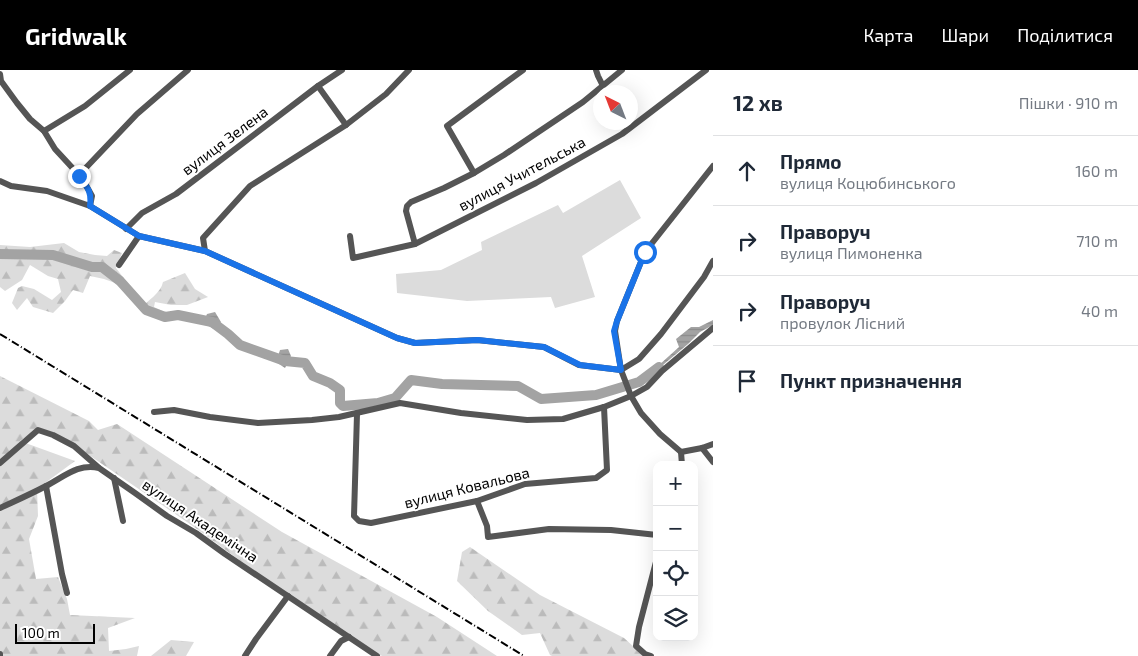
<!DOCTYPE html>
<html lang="uk">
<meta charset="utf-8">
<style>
body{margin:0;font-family:"Exo 2",sans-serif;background:#f6f6f7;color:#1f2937}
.controls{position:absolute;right:15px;bottom:15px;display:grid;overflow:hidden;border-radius:10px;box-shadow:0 5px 20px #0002}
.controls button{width:45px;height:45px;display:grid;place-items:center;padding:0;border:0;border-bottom:1px solid #e0e1e3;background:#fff;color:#1f2937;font:25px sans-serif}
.compass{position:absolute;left:593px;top:15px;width:45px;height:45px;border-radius:50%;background:#fff;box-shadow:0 5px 20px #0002;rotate:318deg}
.scale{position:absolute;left:15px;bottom:12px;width:80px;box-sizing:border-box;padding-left:5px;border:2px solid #000;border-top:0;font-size:14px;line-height:18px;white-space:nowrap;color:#000;-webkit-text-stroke:4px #fff;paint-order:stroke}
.stop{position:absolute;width:15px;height:15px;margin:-11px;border:4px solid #1a73e8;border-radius:50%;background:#fff}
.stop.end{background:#1a73e8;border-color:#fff;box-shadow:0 1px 5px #0008}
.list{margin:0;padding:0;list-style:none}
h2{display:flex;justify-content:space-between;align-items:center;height:65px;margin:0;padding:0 20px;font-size:21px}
h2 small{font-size:16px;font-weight:400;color:#747a83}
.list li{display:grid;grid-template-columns:32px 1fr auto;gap:15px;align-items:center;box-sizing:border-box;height:70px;padding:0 20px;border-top:1px solid #e0e1e3}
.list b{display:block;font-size:19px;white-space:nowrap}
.list p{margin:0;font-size:16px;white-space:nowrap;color:#747a83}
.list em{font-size:16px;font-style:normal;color:#747a83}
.icon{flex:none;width:28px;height:28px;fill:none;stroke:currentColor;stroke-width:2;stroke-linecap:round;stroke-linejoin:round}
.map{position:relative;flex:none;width:713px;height:586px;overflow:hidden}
header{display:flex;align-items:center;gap:30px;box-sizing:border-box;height:70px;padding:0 25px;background:#000;color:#fff}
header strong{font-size:24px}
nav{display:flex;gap:28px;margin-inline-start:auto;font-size:18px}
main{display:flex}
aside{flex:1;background:#fff}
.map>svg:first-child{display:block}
.forest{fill:url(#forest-firs)}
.garden{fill:#dcdcdc}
.water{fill:url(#water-rules)}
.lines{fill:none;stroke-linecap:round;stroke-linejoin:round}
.river{stroke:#a3a3a3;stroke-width:10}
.minor{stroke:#555;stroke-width:6}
.rail{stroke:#000;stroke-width:2;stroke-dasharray:8 2.5 1 2.5;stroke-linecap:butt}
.route{stroke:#1a73e8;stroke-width:6}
.labels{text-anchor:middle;stroke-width:4;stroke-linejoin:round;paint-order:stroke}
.street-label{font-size:15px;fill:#000;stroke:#fff}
</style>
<header>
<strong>Gridwalk</strong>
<nav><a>Карта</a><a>Шари</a><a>Поділитися</a></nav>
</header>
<main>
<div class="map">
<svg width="713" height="586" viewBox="0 0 713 586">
<defs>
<pattern id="forest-firs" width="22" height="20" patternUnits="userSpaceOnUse" patternTransform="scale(1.25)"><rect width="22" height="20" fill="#dcdcdc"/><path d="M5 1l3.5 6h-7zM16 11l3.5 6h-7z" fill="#bbb"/></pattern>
<pattern id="water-rules" width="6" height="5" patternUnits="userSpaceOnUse" patternTransform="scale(1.25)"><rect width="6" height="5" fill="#a3a3a3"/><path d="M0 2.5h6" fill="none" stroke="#8b8b8b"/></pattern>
</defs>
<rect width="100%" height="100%" fill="#fff"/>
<g class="forest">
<polygon points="64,173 79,182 95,185 107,186 114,180 122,183 116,198 126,211 118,214 104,209 90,206 83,223 73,220 65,231 53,243 33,237 27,228 17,240 12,233 18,218 22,216 34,219 52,230 61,222 58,209 48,206 30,195 22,210 5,221 0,217 0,175 30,177"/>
<path d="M185,203L195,219L208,227L187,235H171L155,232L154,237L169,244L160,249L140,239C147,231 161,223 163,212Z"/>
<polygon points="0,306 89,351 98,360 117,354 282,462 437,547 497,586 382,586 318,547 187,452 64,368 38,358 20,371 75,391 37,419 38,446 29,469 36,509 58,507 67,529 70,545 135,548 108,558 109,581 126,579 139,576 137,586 0,586"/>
<polygon points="470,477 540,525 624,568 644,586 552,586 550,585 540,563 522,565 488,541 457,511 462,482"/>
<polygon points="171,570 194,572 186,586 151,586"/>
</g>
<polygon class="garden" points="620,110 641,148 582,186 595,227 555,238 551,227 467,231 397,223 396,204 441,200 482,180 481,172 558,135 563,143"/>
<g class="water">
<polygon points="215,242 221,252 214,259 203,253 207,244"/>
<polygon points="713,250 713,255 700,262 688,274 645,310 648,305 679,277 676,269 691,257 699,257"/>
<polygon points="288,279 291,286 285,298 276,292 280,280"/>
</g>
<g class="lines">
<polyline class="river" points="0,184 53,185 92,197 102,197 120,211 146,240 165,247 178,245 212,252 228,264 240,275 285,291 305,293 313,306 330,313 340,320 340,333 343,336 378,333 395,328 411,310 442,314 518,316 541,329 596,325 639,312 659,297"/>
<g class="minor">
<polyline points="596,0 598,6 603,16"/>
<polyline points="0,4 1,11 17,33 30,49 44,61 55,79 79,105 87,117 92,126 90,136"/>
<polyline points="318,16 346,55"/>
<polyline points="44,61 85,36 130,0"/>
<polyline points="474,103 447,56 523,0"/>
<polyline points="79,105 137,44 188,0"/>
<polyline points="0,111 11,116 47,121 90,136 139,166 205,181 397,268 415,273 477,270 544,277 579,295 621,300"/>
<polyline points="126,159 142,143 176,124 318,16 342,0"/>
<polyline points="350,166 353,188 415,174 536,113 622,64 706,0"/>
<polyline points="415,174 406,141 407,136 411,132 444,118 474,103 504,85 583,32 622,0"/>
<polyline points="205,181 203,168 250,116 346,55 386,24 409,0"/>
<polyline points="119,195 139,166"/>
<polyline points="621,300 639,289 661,264 704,207 713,191"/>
<polyline points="154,342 174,340 210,347 258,353 312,350 339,347 400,333 461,343 527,350 563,349 604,337 631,326 647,317 662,301 713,258"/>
<polyline points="357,344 354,446 359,451 371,453 477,431 525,414 596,408 607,400 604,337"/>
<polyline points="702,378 713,392"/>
<polyline points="681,382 660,364 641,343 631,326 621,300 615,261 617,251 645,182 713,96"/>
<polyline points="681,382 702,378 713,374"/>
<polyline points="681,382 682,395"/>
<polyline points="0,393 38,360 53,365 74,376 98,397"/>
<polyline points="114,408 123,451"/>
<polyline points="46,416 62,504 67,523"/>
<polyline points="477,431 487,456 488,467 549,459 611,460 657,465"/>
<path d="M0,438C15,431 31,424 46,416C64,407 78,393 99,398L135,423L167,446L196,463L225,484L377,586"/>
<polyline points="0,584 0,586"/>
<polyline points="245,586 256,569 288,526"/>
<polyline points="330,586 341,571 349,567"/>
<polyline points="651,586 645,584 636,576 639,557 657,488"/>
</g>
<polyline class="rail" points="0,264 524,586"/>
</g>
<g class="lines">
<path class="route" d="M79,106C87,117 92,121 90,136L139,166L205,181L397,268L415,273L478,270L544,277L580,295L621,300L614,261L617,251L645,182"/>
</g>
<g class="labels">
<g class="street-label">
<text transform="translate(225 71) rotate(-37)" y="5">вулиця Зелена</text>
<text transform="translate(522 104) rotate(-28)" y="5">вулиця Учительська</text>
<text transform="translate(467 418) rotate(-14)" y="5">вулиця Ковальова</text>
<text transform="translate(200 451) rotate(34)" y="5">вулиця Академічна</text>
</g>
</g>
</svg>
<div class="controls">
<button>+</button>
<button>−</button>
<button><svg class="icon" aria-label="locate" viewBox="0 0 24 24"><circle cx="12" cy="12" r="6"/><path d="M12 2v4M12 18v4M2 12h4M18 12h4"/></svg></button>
<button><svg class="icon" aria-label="layers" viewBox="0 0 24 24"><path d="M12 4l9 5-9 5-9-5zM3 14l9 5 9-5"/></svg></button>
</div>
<svg class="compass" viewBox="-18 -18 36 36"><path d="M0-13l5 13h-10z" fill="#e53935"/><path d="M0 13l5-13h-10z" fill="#747a83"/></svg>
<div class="scale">100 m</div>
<div class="stop" style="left:645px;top:182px"></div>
<div class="stop end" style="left:79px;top:106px"></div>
</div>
<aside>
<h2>12 хв<small>Пішки · 910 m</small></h2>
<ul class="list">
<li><svg class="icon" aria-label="ahead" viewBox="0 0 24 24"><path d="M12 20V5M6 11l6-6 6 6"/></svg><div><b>Прямо</b><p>вулиця Коцюбинського</p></div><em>160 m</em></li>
<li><svg class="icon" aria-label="right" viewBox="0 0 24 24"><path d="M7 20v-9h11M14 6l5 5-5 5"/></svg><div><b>Праворуч</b><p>вулиця Пимоненка</p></div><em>710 m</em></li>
<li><svg class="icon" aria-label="right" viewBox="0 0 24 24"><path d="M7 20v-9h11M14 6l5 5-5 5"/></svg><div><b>Праворуч</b><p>провулок Лісний</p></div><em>40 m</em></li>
<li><svg class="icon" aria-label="arrive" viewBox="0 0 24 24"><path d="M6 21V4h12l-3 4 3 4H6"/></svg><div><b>Пункт призначення</b></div></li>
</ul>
</aside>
</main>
